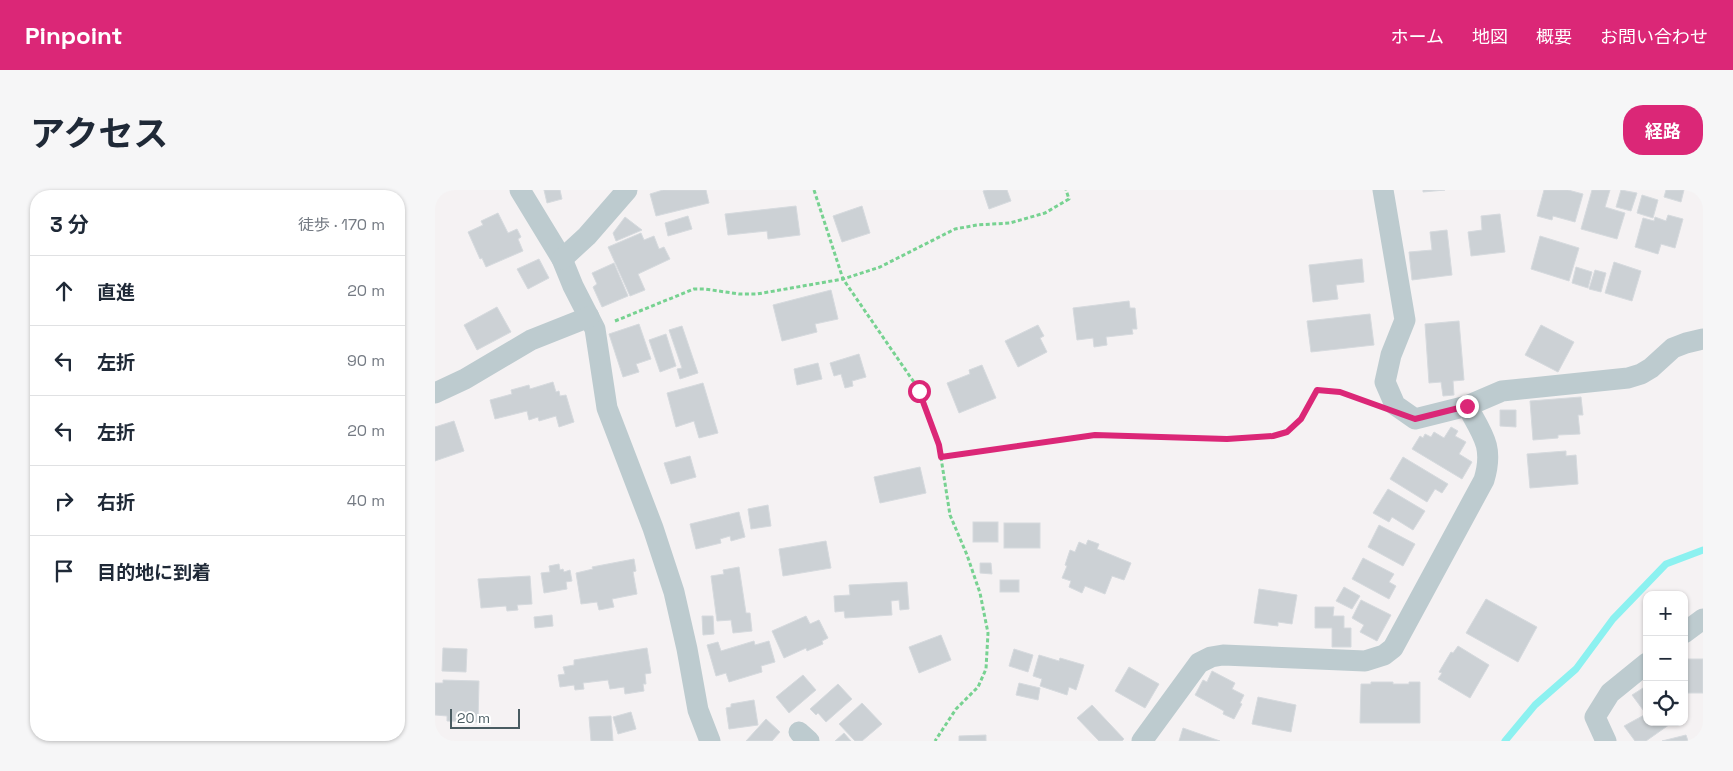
<!DOCTYPE html>
<html lang="ja">
<meta charset="utf-8">
<style>
body{margin:0;font-family:"Space Grotesk","Noto Sans JP",sans-serif;background:#f6f6f7;color:#1f2937}
.controls{position:absolute;right:15px;bottom:15px;display:grid;overflow:hidden;border-radius:10px;box-shadow:0 1px 4px #0004}
.controls button{width:45px;height:45px;display:grid;place-items:center;padding:0;border:0;border-bottom:1px solid #e0e1e3;background:#fff;color:#1f2937;font:25px sans-serif}
.scale{position:absolute;left:15px;bottom:12px;width:70px;box-sizing:border-box;padding-left:5px;border:2px solid #495b61;border-top:0;font-size:14px;line-height:18px;white-space:nowrap;color:#495b61;-webkit-text-stroke:4px #fff;paint-order:stroke}
.stop{position:absolute;width:15px;height:15px;margin:-11px;border:4px solid #db2777;border-radius:50%;background:#fff}
.stop.end{background:#db2777;border-color:#fff;box-shadow:0 1px 5px #0008}
.list{margin:0;padding:0;list-style:none}
h2{display:flex;justify-content:space-between;align-items:center;height:65px;margin:0;padding:0 20px;font-size:21px}
h2 small{font-size:16px;font-weight:400;color:#747a83}
.list li{display:grid;grid-template-columns:32px 1fr auto;gap:15px;align-items:center;box-sizing:border-box;height:70px;padding:0 20px;border-top:1px solid #e0e1e3}
.list b{display:block;font-size:19px;white-space:nowrap}
.list em{font-size:16px;font-style:normal;color:#747a83}
.icon{flex:none;width:28px;height:28px;fill:none;stroke:currentColor;stroke-width:2;stroke-linecap:round;stroke-linejoin:round}
.map{position:relative;flex:none;width:1268px;height:551px;overflow:hidden;border-radius:20px}
header{display:flex;align-items:center;gap:30px;box-sizing:border-box;height:70px;padding:0 25px;background:#db2777;color:#fff}
header strong{font-size:24px}
nav{display:flex;gap:28px;margin-inline-start:auto;font-size:18px}
.intro{display:flex;align-items:center;justify-content:space-between;box-sizing:border-box;height:120px;padding:0 30px}
h1{margin:0;font-size:35px}
.button{padding:12px 22px;border-radius:20px;background:#db2777;color:#fff;font-size:18px;font-weight:700}
main{display:flex;gap:30px;padding:0 30px}
aside{flex:1;background:#fff;border-radius:20px;box-shadow:0 1px 4px #0004}
.map>svg:first-child{display:block}
.lines{fill:none;stroke-linecap:round;stroke-linejoin:round}
.stream{stroke:#8cf1f0;stroke-width:7}
.building{fill:#ccd1d5;stroke:#d6dade}
.path{stroke:#77d291;stroke-width:3;stroke-dasharray:4 2.5;stroke-linecap:butt}
.street{stroke:#bdcbcf;stroke-width:21}
.route{stroke:#db2777;stroke-width:6}
</style>
<header>
<strong>Pinpoint</strong>
<nav><a>ホーム</a><a>地図</a><a>概要</a><a>お問い合わせ</a></nav>
</header>
<div class="intro"><h1>アクセス</h1><a class="button">経路</a></div>
<main>
<aside>
<h2>3 分<small>徒歩 · 170 m</small></h2>
<ul class="list">
<li><svg class="icon" aria-label="ahead" viewBox="0 0 24 24"><path d="M12 20V5M6 11l6-6 6 6"/></svg><div><b>直進</b></div><em>20 m</em></li>
<li><svg class="icon" aria-label="left" viewBox="0 0 24 24"><path d="M17 20v-9H6M10 6l-5 5 5 5"/></svg><div><b>左折</b></div><em>90 m</em></li>
<li><svg class="icon" aria-label="left" viewBox="0 0 24 24"><path d="M17 20v-9H6M10 6l-5 5 5 5"/></svg><div><b>左折</b></div><em>20 m</em></li>
<li><svg class="icon" aria-label="right" viewBox="0 0 24 24"><path d="M7 20v-9h11M14 6l5 5-5 5"/></svg><div><b>右折</b></div><em>40 m</em></li>
<li><svg class="icon" aria-label="arrive" viewBox="0 0 24 24"><path d="M6 21V4h12l-3 4 3 4H6"/></svg><div><b>目的地に到着</b></div></li>
</ul>
</aside>
<div class="map">
<svg width="1268" height="551" viewBox="0 0 1268 551">
<rect width="100%" height="100%" fill="#f5f2f3"/>
<g class="lines">
<polyline class="stream" points="1070,551 1100,515 1141,479 1178,429 1231,374 1268,360"/>
</g>
<g class="building">
<polygon points="109,0 125,0 127,9 112,13"/>
<polygon points="228,0 271,0 274,13 221,26 215,4"/>
<polygon points="552,0 572,0 576,11 554,19 548,1"/>
<polygon points="988,0 1010,0 988,2"/>
<polygon points="1109,0 1133,0 1148,4 1140,32 1118,26 1117,30 1102,26"/>
<polygon points="1157,0 1175,0 1170,17 1190,23 1182,49 1146,39"/>
<polygon points="1186,0 1202,3 1196,21 1181,17"/>
<polygon points="1231,0 1249,0 1246,12 1229,7"/>
<polygon points="1207,5 1223,10 1218,28 1202,23"/>
<polygon points="361,16 365,45 333,49 332,41 293,45 290,24"/>
<polygon points="427,16 435,43 407,52 398,26"/>
<polygon points="63,23 73,43 82,39 86,47 83,49 88,61 51,77 47,68 45,69 33,42 48,35 46,31"/>
<polygon points="1065,24 1070,62 1036,66 1033,42 1047,40 1046,26"/>
<polygon points="1233,25 1248,29 1240,58 1226,54 1223,64 1200,57 1208,28 1219,31 1220,27 1231,31"/>
<polygon points="253,26 257,39 233,46 230,33"/>
<polygon points="190,27 207,40 181,51 178,43"/>
<polygon points="1012,40 1017,85 977,90 974,62 997,60 995,42"/>
<polygon points="206,43 209,50 219,46 224,59 229,57 235,69 203,84 210,100 195,106 173,57"/>
<polygon points="1105,46 1144,58 1134,91 1096,79"/>
<polygon points="104,69 114,88 93,99 82,79"/>
<polygon points="927,69 929,92 901,95 903,109 878,112 874,75"/>
<polygon points="1179,72 1206,81 1197,111 1170,103"/>
<polygon points="179,73 193,106 167,117 158,97 162,94 157,83"/>
<polygon points="1141,77 1157,82 1153,98 1137,93"/>
<polygon points="1160,80 1171,83 1166,102 1154,99"/>
<polygon points="396,100 403,129 380,134 382,142 347,151 338,115"/>
<polygon points="694,111 695,118 700,118 702,139 697,139 698,144 671,147 672,155 659,157 658,148 642,150 638,118"/>
<polygon points="62,117 76,142 42,160 29,135"/>
<polygon points="935,124 939,155 876,162 872,131"/>
<polygon points="1024,131 1029,190 1018,191 1019,205 1008,206 1006,192 994,193 990,134"/>
<polygon points="204,134 216,169 201,174 204,182 188,187 174,144"/>
<polygon points="603,135 609,146 605,148 612,162 583,177 570,151"/>
<polygon points="1106,135 1139,152 1123,182 1090,165"/>
<polygon points="247,136 263,183 245,189 242,179 247,178 234,140"/>
<polygon points="231,144 241,176 225,182 214,150"/>
<polygon points="424,164 431,187 417,191 418,196 410,198 406,184 399,186 395,173"/>
<polygon points="383,173 387,189 362,195 359,179"/>
<polygon points="547,175 561,208 524,223 512,193 535,184 534,180"/>
<polygon points="118,192 121,202 124,201 125,206 131,205 139,232 124,237 121,226 104,231 103,227 94,230 92,221 60,229 55,210 77,204 76,200 94,195 95,199"/>
<polygon points="268,193 283,243 264,248 259,231 241,237 232,203"/>
<polygon points="1146,207 1148,225 1143,225 1145,244 1123,245 1123,248 1098,250 1095,211"/>
<polygon points="1065,220 1081,220 1081,237 1065,236"/>
<polygon points="19,231 29,261 0,271 0,237"/>
<polygon points="1016,237 1023,241 1020,246 1031,252 1024,264 1037,272 1027,289 977,259 985,246 988,248 990,244 996,247 999,242 1009,248"/>
<polygon points="1131,261 1131,266 1141,265 1143,294 1095,298 1092,264"/>
<polygon points="255,266 261,287 236,294 229,273"/>
<polygon points="968,267 1013,294 1007,303 1000,299 992,312 955,289"/>
<polygon points="485,277 491,303 445,313 439,287"/>
<polygon points="953,299 990,321 978,340 957,327 954,332 938,323"/>
<polygon points="333,315 336,336 316,339 313,319"/>
<polygon points="304,322 310,347 296,351 295,346 285,349 286,353 261,359 255,334"/>
<rect x="538" y="332" width="25" height="20"/>
<rect x="569" y="333" width="36" height="25"/>
<polygon points="944,335 980,354 968,376 933,357"/>
<polygon points="653,350 664,354 662,359 696,373 689,390 677,386 670,404 650,396 647,403 634,397 636,391 627,388 632,376 630,375 635,360 640,362 644,352 651,355"/>
<polygon points="391,351 396,378 348,386 344,359"/>
<polygon points="928,368 959,384 954,392 961,396 954,409 917,389"/>
<polygon points="199,369 201,381 198,382 202,404 177,409 179,417 164,420 162,412 146,414 141,383 158,379 157,377"/>
<polygon points="545,373 556,373 557,384 545,383"/>
<polygon points="124,374 125,380 128,379 129,382 135,380 137,391 131,392 132,399 109,403 106,383 115,382 114,376"/>
<polygon points="304,377 311,423 315,423 317,441 298,443 296,430 282,431 276,386 289,384 288,380"/>
<polygon points="95,386 97,414 82,415 83,420 72,421 71,416 46,418 43,389"/>
<rect x="565" y="390" width="19" height="12"/>
<polygon points="472,392 474,419 465,420 464,410 456,411 457,425 410,428 409,421 400,422 399,406 415,405 414,395"/>
<polygon points="909,397 925,406 917,419 901,411"/>
<polygon points="824,399 862,405 857,434 843,432 843,436 819,433"/>
<polygon points="1051,409 1102,437 1083,472 1031,443"/>
<polygon points="926,410 956,425 942,451 925,442 929,435 917,428"/>
<polygon points="880,417 899,417 898,426 909,426 909,438 916,438 916,457 897,457 897,438 880,438"/>
<polygon points="117,425 118,436 100,438 99,427"/>
<polygon points="267,426 278,426 279,444 268,445"/>
<polygon points="371,426 375,434 384,430 393,448 387,451 388,454 372,461 371,458 349,468 337,441"/>
<polygon points="506,445 516,470 484,483 474,457"/>
<polygon points="319,451 320,455 334,451 340,472 326,476 327,482 294,492 291,483 281,486 272,455 283,452 286,461"/>
<polygon points="1023,456 1054,475 1035,508 1003,489 1007,483 1004,482 1016,462 1018,463"/>
<polygon points="8,458 32,459 31,482 7,481"/>
<polygon points="212,458 216,483 210,484 211,494 208,494 209,501 190,504 189,497 175,499 173,490 148,493 149,499 140,500 139,495 125,497 123,485 130,484 128,477 139,475 139,470"/>
<polygon points="579,459 598,465 593,482 574,476"/>
<polygon points="604,465 624,471 625,468 649,475 641,500 634,497 632,505 605,496 607,489 598,486"/>
<rect x="1250" y="469" width="18" height="34"/>
<polygon points="694,477 724,494 710,518 680,501"/>
<polygon points="777,481 800,493 797,499 809,505 805,513 807,514 799,529 788,524 789,521 760,505 768,490 772,492"/>
<polygon points="368,485 381,500 354,523 341,507"/>
<polygon points="8,490 44,491 43,532 12,531 12,526 0,525 0,493 8,493"/>
<polygon points="936,492 958,492 958,494 974,494 974,492 985,492 985,533 925,533 926,494 936,494"/>
<polygon points="584,493 605,498 603,510 581,505"/>
<polygon points="403,494 417,509 391,532 383,523 381,525 375,519"/>
<polygon points="1208,498 1212,504 1212,532 1238,532 1211,551 1200,551 1189,536 1211,524 1197,505"/>
<polygon points="823,507 861,515 856,542 817,534"/>
<polygon points="319,510 323,535 294,539 291,518 296,517 296,514"/>
<polygon points="427,513 447,534 427,551 420,551 404,534"/>
<polygon points="657,515 689,549 687,551 664,551 642,528"/>
<polygon points="196,522 201,539 183,544 178,527"/>
<polygon points="176,526 178,551 156,551 154,527"/>
<polygon points="331,529 345,542 337,551 311,551"/>
<polygon points="748,538 785,551 744,551"/>
<polygon points="409,543 416,551 400,551"/>
<polygon points="551,545 551,551 524,551 524,546"/>
<polygon points="1251,545 1253,551 1227,551"/>
</g>
<g class="lines">
<g class="path">
<polyline points="379,0 408,89 485,201 504,255 515,325 532,365 545,403 553,443 551,479 543,497 521,519 500,551"/>
<polyline points="180,131 259,99 270,99 304,104 322,104 408,89 445,77 520,39 542,35 575,33 610,23 634,9 631,0"/>
<polyline points="506,267 660,245 791,249 838,246 852,242 866,229 882,200 905,202 934,213"/>
</g>
<g class="street">
<polyline points="85,0 127,69 138,96 160,139 172,218 218,338 239,402 252,459 263,520 275,551"/>
<polyline points="127,69 152,46 192,0"/>
<polyline points="0,203 30,189 96,150 154,127"/>
<polyline points="1032,216 1067,201 1193,188 1206,184 1216,178 1238,158 1251,153 1268,149"/>
<polyline points="1249,443 1268,429"/>
<polyline points="364,542 374,551"/>
<path d="M707,551L764,473L776,467L788,465L930,471L949,465L958,458L1049,290C1059,257 1048,245 1032,216L980,229L960,215L950,192L956,165L970,130L948,0"/>
<polyline points="1171,551 1160,527 1175,503 1212,473"/>
</g>
</g>
<g class="lines">
<polyline class="route" points="484,201 504,255 506,267 660,245 792,249 838,246 852,242 866,229 882,200 905,202 980,229 1032,216"/>
</g>
</svg>
<div class="controls">
<button>+</button>
<button>−</button>
<button><svg class="icon" aria-label="locate" viewBox="0 0 24 24"><circle cx="12" cy="12" r="6"/><path d="M12 2v4M12 18v4M2 12h4M18 12h4"/></svg></button>
</div>
<div class="scale">20 m</div>
<div class="stop" style="left:484px;top:201px"></div>
<div class="stop end" style="left:1032px;top:216px"></div>
</div>
</main>
